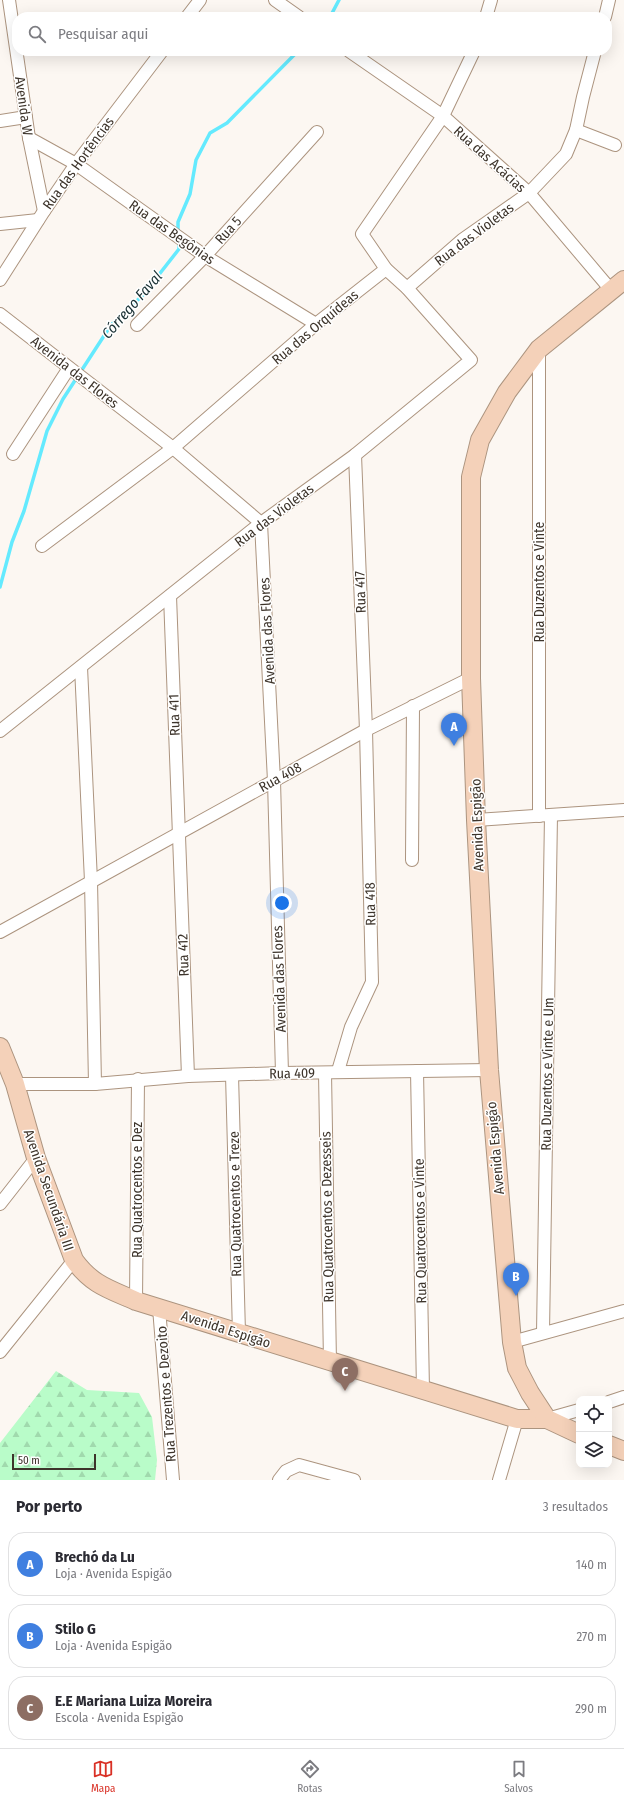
<!DOCTYPE html>
<html lang="pt">
<meta charset="utf-8">
<style>
body{margin:0;font-family:"Fira Sans Condensed",sans-serif;background:#f2f2f3;color:#2b2b33}
.controls{position:absolute;right:12px;bottom:12px;display:grid;overflow:hidden;border-radius:8px;box-shadow:0 4px 16px #0002}
.controls button{width:36px;height:36px;display:grid;place-items:center;padding:0;border:0;border-bottom:1px solid #e1e1e2;background:#fff;color:#2b2b33;font:20px sans-serif}
.scale{position:absolute;left:12px;bottom:10px;width:84px;box-sizing:border-box;padding-left:4px;border:2px solid #3d342b;border-top:0;font-size:11px;line-height:14px;white-space:nowrap;color:#3d342b;-webkit-text-stroke:3px #fff;paint-order:stroke}
.you{position:absolute;left:282px;top:903px;width:14px;height:14px;margin:-10px;border:3px solid #fff;border-radius:50%;background:#1a73e8;box-shadow:0 0 0 6px #1a73e833}
.badge{display:grid;place-items:center;width:26px;height:26px;border-radius:50%;background:#d93025;color:#fff;font-size:13px;font-weight:700}
.pin{position:absolute;translate:-50% -33px;filter:drop-shadow(0 1px 2px #0008)}
.pin::after{content:'';position:absolute;top:21px;width:14px;height:12px;background:inherit;clip-path:polygon(0 0,100% 0,50% 100%)}
.list{margin:0;padding:0;list-style:none}
h2{display:flex;justify-content:space-between;align-items:center;height:52px;margin:0;padding:0 16px;font-size:17px}
h2 small{font-size:13px;font-weight:400;color:#7c7c81}
.list li{display:grid;grid-template-columns:26px 1fr auto;gap:12px;align-items:center;box-sizing:border-box;height:64px;margin:0 8px 8px;padding:0 8px;border:1px solid #e1e1e2;border-radius:16px}
.list b{display:block;font-size:15px;white-space:nowrap}
.list p{margin:0;font-size:13px;white-space:nowrap;color:#7c7c81}
.list em{font-size:13px;font-style:normal;color:#7c7c81}
.icon{flex:none;width:22px;height:22px;fill:none;stroke:currentColor;stroke-width:2;stroke-linecap:round;stroke-linejoin:round}
.map{position:relative;flex:none;width:624px;height:1480px;overflow:hidden}
.search{position:absolute;background:#fff;box-shadow:0 4px 16px #0002;left:12px;right:12px;top:12px;height:44px;display:flex;align-items:center;gap:10px;box-sizing:border-box;padding:0 14px;border-radius:16px;color:#7c7c81;font-size:15px}
.sheet{height:268px;background:#fff}
nav{display:flex;justify-content:space-around;align-items:center;box-sizing:border-box;height:56px;border-top:1px solid #e1e1e2;background:#fff;font-size:11px;color:#7c7c81}
nav a{display:grid;justify-items:center;gap:2px}
nav .on{color:#d93025}
.map>svg:first-child{display:block}
.forest{fill:url(#forest-firs)}
.lines{fill:none;stroke-linecap:round;stroke-linejoin:round}
.stream{stroke:#64eafe;stroke-width:3.5}
.street-casing{stroke:#ac947f;stroke-width:14}
.secondary-casing{stroke:#ac947f;stroke-width:20}
.street{stroke:#fff;stroke-width:12}
.secondary{stroke:#f4d1b9;stroke-width:18}
.labels{text-anchor:middle;stroke-width:3;stroke-linejoin:round;paint-order:stroke}
.street-label{font-size:14px;fill:#3d342b;stroke:#fff}
.water-label{font-size:15px;font-style:italic;fill:#193033;stroke:#fff}
</style>
<div class="map">
<svg width="624" height="1480" viewBox="0 0 624 1480">
<defs>
<pattern id="forest-firs" width="22" height="20" patternUnits="userSpaceOnUse"><rect width="22" height="20" fill="#b9fcc9"/><path d="M5 1l3.5 6h-7zM16 11l3.5 6h-7z" fill="#a0d9ad"/></pattern>
</defs>
<rect width="100%" height="100%" fill="#fcf7f2"/>
<polygon class="forest" points="56,1371 87,1390 139,1393 152,1417 157,1460 155,1480 0,1480 0,1443"/>
<g class="lines">
<g class="stream">
<polyline points="330,17 339,0"/>
<polyline points="178,233 178,222 190,194 196,160 210,133 227,123 298,51"/>
<polyline points="0,587 12,542 24,511 47,431 63,399 111,325 143,295 179,249 179,241"/>
</g>
<g class="street-casing">
<g id="street">
<polyline points="9,0 29,138 44,211"/>
<polyline points="275,0 299,17"/>
<polyline points="187,17 200,0"/>
<polyline points="486,17 491,0"/>
<polyline points="605,17 609,0"/>
<polyline points="349,51 443,116 529,193 611,290"/>
<polyline points="0,121 26,117"/>
<polyline points="576,130 615,145"/>
<polyline points="29,138 76,164 205,256 316,324"/>
<polyline points="0,224 38,220"/>
<polyline points="0,280 44,211 76,164 162,51"/>
<polyline points="407,288 462,240 529,193 566,154 576,130 583,97 595,51"/>
<polyline points="0,314 173,448 261,523 274,781 282,1073"/>
<polyline points="137,325 205,256 317,132"/>
<polyline points="539,349 539,816"/>
<polyline points="13,454 69,368"/>
<polyline points="42,546 173,448 316,324 386,269"/>
<polyline points="170,596 188,1076"/>
<polyline points="81,667 91,881 95,1084"/>
<polyline points="0,731 261,523 355,455 471,360 407,288 386,269 362,234 443,116 474,51"/>
<polyline points="476,820 624,810"/>
<polyline points="412,860 413,706"/>
<polyline points="0,932 366,730 471,678"/>
<polyline points="338,1071 351,1027 372,982 366,730 355,455"/>
<polyline points="417,1071 423,1390"/>
<polyline points="325,1073 330,1362"/>
<polyline points="232,1075 239,1333"/>
<polyline points="15,1084 95,1084 188,1076 282,1073 489,1070"/>
<polyline points="0,1204 36,1158"/>
<polyline points="136,1301 138,1079"/>
<polyline points="159,1308 173,1480"/>
<polyline points="543,1333 551,815"/>
<polyline points="512,1342 624,1311"/>
<polyline points="0,1352 74,1260"/>
<polyline points="609,1402 624,1397"/>
<polyline points="547,1419 579,1410"/>
<polyline points="279,1480 286,1471 299,1465 354,1480"/>
<polyline points="499,1480 517,1419"/>
</g>
</g>
<g class="secondary-casing">
<g id="secondary">
<path d="M0,1047L15,1084L36,1158L74,1260C92,1285 109,1289 136,1301L517,1419H547"/>
<polyline points="579,1434 547,1419 530,1393 517,1368 512,1342 489,1070 476,820 471,678 471,477 480,440 507,392 539,349 624,280"/>
<polyline points="609,1445 624,1451"/>
</g>
</g>
<use href="#street" class="street"/>
<use href="#secondary" class="secondary"/>
</g>
<g class="labels">
<g class="street-label">
<text transform="translate(24 106) rotate(82)" y="5">Avenida W</text>
<text transform="translate(490 159) rotate(42)" y="5">Rua das Acácias</text>
<text transform="translate(78 163) rotate(-54)" y="5">Rua das Hortências</text>
<text transform="translate(228 230) rotate(-48)" y="5">Rua 5</text>
<text transform="translate(172 232) rotate(35)" y="5">Rua das Begônias</text>
<text transform="translate(474 234) rotate(-37)" y="5">Rua das Violetas</text>
<text transform="translate(315 327) rotate(-40)" y="5">Rua das Orquídeas</text>
<text transform="translate(75 372) rotate(38)" y="5">Avenida das Flores</text>
<text transform="translate(274 515) rotate(-37)" y="5">Rua das Violetas</text>
<text transform="translate(539 582) rotate(-90)" y="5">Rua Duzentos e Vinte</text>
<text transform="translate(360 592) rotate(-92)" y="5">Rua 417</text>
<text transform="translate(267 631) rotate(-93)" y="5">Avenida das Flores</text>
<text transform="translate(174 715) rotate(-92)" y="5">Rua 411</text>
<text transform="translate(280 777) rotate(-29)" y="5">Rua 408</text>
<text transform="translate(477 825) rotate(-92)" y="5">Avenida Espigão</text>
<text transform="translate(370 904) rotate(-91)" y="5">Rua 418</text>
<text transform="translate(183 955) rotate(-92)" y="5">Rua 412</text>
<text transform="translate(279 979) rotate(-92)" y="5">Avenida das Flores</text>
<text transform="translate(292 1073) rotate(-1)" y="5">Rua 409</text>
<text transform="translate(547 1074) rotate(-89)" y="5">Rua Duzentos e Vinte e Um</text>
<text transform="translate(495 1148) rotate(-95)" y="5">Avenida Espigão</text>
<text transform="translate(49 1190) rotate(71)" y="5">Avenida Secundária III</text>
<text transform="translate(137 1190) rotate(-90)" y="5">Rua Quatrocentos e Dez</text>
<text transform="translate(235 1204) rotate(-91)" y="5">Rua Quatrocentos e Treze</text>
<text transform="translate(327 1217) rotate(-91)" y="5">Rua Quatrocentos e Dezesseis</text>
<text transform="translate(420 1231) rotate(-91)" y="5">Rua Quatrocentos e Vinte</text>
<text transform="translate(226 1329) rotate(18)" y="5">Avenida Espigão</text>
<text transform="translate(166 1394) rotate(-94)" y="5">Rua Trezentos e Dezoito</text>
</g>
<g class="water-label">
<text transform="translate(132 305) rotate(-49)" y="5">Córrego Faval</text>
</g>
</g>
</svg>
<div class="controls">
<button><svg class="icon" aria-label="locate" viewBox="0 0 24 24"><circle cx="12" cy="12" r="6"/><path d="M12 2v4M12 18v4M2 12h4M18 12h4"/></svg></button>
<button><svg class="icon" aria-label="layers" viewBox="0 0 24 24"><path d="M12 4l9 5-9 5-9-5zM3 14l9 5 9-5"/></svg></button>
</div>
<div class="scale">50 m</div>
<div class="you"></div>
<div class="pin badge" style="left:454px;top:746px;background:#3f7fe0">A</div>
<div class="pin badge" style="left:516px;top:1296px;background:#3f7fe0">B</div>
<div class="pin badge" style="left:345px;top:1391px;background:#8d6e63">C</div>
<div class="search"><svg class="icon" aria-label="search" viewBox="0 0 24 24"><circle cx="10" cy="10" r="6"/><path d="M15 15l6 6"/></svg>Pesquisar aqui</div>
</div>
<section class="sheet">
<h2>Por perto<small>3 resultados</small></h2>
<ul class="list">
<li><span class="badge" style="background:#3f7fe0">A</span><div><b>Brechó da Lu</b><p>Loja · Avenida Espigão</p></div><em>140 m</em></li>
<li><span class="badge" style="background:#3f7fe0">B</span><div><b>Stilo G</b><p>Loja · Avenida Espigão</p></div><em>270 m</em></li>
<li><span class="badge" style="background:#8d6e63">C</span><div><b>E.E Mariana Luiza Moreira</b><p>Escola · Avenida Espigão</p></div><em>290 m</em></li>
</ul>
</section>
<nav>
<a class="on"><svg class="icon" aria-label="map" viewBox="0 0 24 24"><path d="M3 6l6-2 6 2 6-2v14l-6 2-6-2-6 2zM9 4v14M15 6v14"/></svg>Mapa</a>
<a><svg class="icon" aria-label="directions" viewBox="0 0 24 24"><path d="M12 3l9 9-9 9-9-9zM9 14v-3h6M13 9l2 2-2 2"/></svg>Rotas</a>
<a><svg class="icon" aria-label="saved" viewBox="0 0 24 24"><path d="M7 4h10v16l-5-4-5 4z"/></svg>Salvos</a>
</nav>
